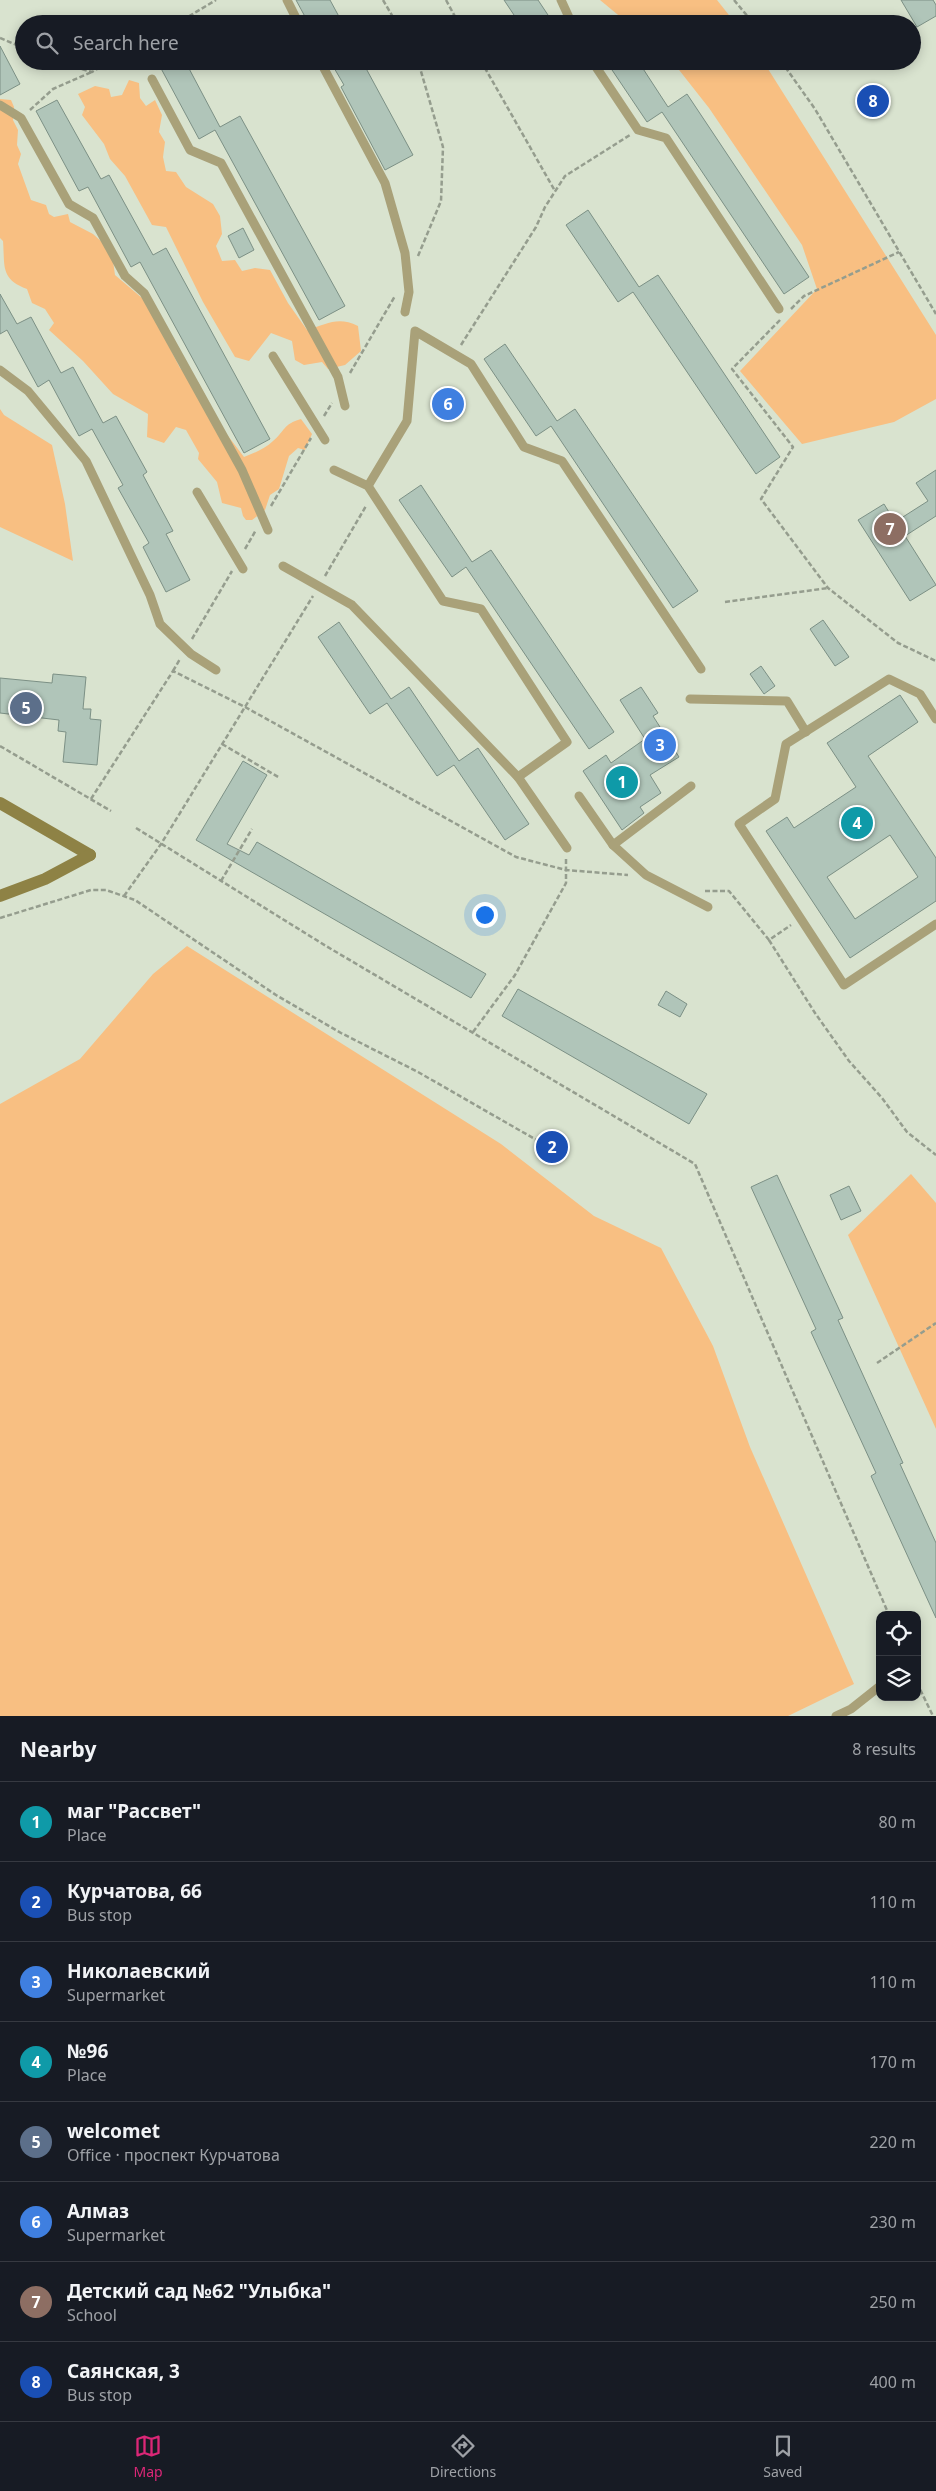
<!DOCTYPE html>
<meta charset="utf-8">
<style>
body{margin:0;font-family:"Noto Sans",sans-serif;background:#20242c;color:#f1f3f6}
.controls{position:absolute;right:15px;bottom:15px;display:grid;overflow:hidden;border-radius:10px;box-shadow:0 2px 12px #0003}
.controls button{width:45px;height:45px;display:grid;place-items:center;padding:0;border:0;border-bottom:1px solid #363941;background:#171b24;color:#f1f3f6;font:25px sans-serif}
.you{position:absolute;left:484px;top:914px;width:18px;height:18px;margin:-12px;border:4px solid #fff;border-radius:50%;background:#1a73e8;box-shadow:0 0 0 8px #1a73e833}
.badge{display:grid;place-items:center;width:32px;height:32px;border-radius:50%;background:#db2777;color:#fff;font-size:16px;font-weight:700}
.pin{position:absolute;translate:-50% -50%;border:2px solid #fff;box-shadow:0 1px 5px #0006}
.list{margin:0;padding:0;list-style:none}
h2{display:flex;justify-content:space-between;align-items:center;height:65px;margin:0;padding:0 20px;font-size:21px}
h2 small{font-size:16px;font-weight:400;color:#9ea1a6}
.list li{display:grid;grid-template-columns:32px 1fr auto;gap:15px;align-items:center;box-sizing:border-box;height:80px;padding:0 20px;border-top:1px solid #363941}
.list b{display:block;font-size:19px;white-space:nowrap}
.list p{margin:0;font-size:16px;white-space:nowrap;color:#9ea1a6}
.list em{font-size:16px;font-style:normal;color:#9ea1a6}
.icon{flex:none;width:28px;height:28px;fill:none;stroke:currentColor;stroke-width:2;stroke-linecap:round;stroke-linejoin:round}
.map{position:relative;flex:none;width:936px;height:1716px;overflow:hidden}
.search{position:absolute;background:#171b24;box-shadow:0 2px 12px #0003;left:15px;right:15px;top:15px;height:55px;display:flex;align-items:center;gap:12px;box-sizing:border-box;padding:0 18px;border-radius:28px;color:#9ea1a6;font-size:19px}
.sheet{height:705px;background:#171b24}
nav{display:flex;justify-content:space-around;align-items:center;box-sizing:border-box;height:70px;border-top:1px solid #363941;background:#171b24;font-size:14px;color:#9ea1a6}
nav a{display:grid;justify-items:center;gap:2px}
nav .on{color:#db2777}
.map>svg:first-child{display:block}
.green{fill:#f8bf82}
.building{fill:#b0c5b9;stroke:#7c9085;fill-rule:evenodd}
.lines{fill:none;stroke-linecap:round;stroke-linejoin:round}
.path{stroke:#959d8e;stroke-width:2.5;stroke-dasharray:5 2.5;stroke-linecap:butt}
.lane{stroke:#a9a179;stroke-width:9}
.secondary{stroke:#8e8245;stroke-width:12}
</style>
<div class="map">
<svg width="936" height="1716" viewBox="0 0 936 1716">
<rect width="100%" height="100%" fill="#d9e3cf"/>
<g class="green">
<polygon points="600,0 717,0 736,24 629,24"/>
<polygon points="672,61 763,61 936,335 936,399 894,422 802,444 740,371 817,289 802,245 709,108"/>
<path d="M129,80L139,83L140,98L146,106L155,100L162,115L159,132L165,142L163,157L166,171L176,172L186,187L213,204L220,216L222,234L216,246L222,261L235,260L242,271L255,268L270,270L288,303L307,330C327,324 338,316 358,326L361,351L345,365L328,369L322,362L304,365L295,360L292,341L271,333L249,361L235,357L203,302L166,227L152,225L125,176L110,159L104,144L82,115L85,107L78,94L95,86L109,89L111,97L122,95Z"/>
<path d="M0,99L11,100L14,107L13,120L18,130L17,145L21,154L18,164L31,200L46,205L49,214L54,217L68,214L70,222L93,234L103,243L113,261L115,275L142,298L158,325L180,368L198,382L225,432L244,457C254,453 265,449 273,441C285,431 283,424 301,419L312,434L305,450L298,448L289,456L279,489L270,495L265,510L252,520H246L243,516L241,508L222,503L217,482L198,459L199,453L186,430L176,427L164,443L147,437L148,414L113,394L83,361L49,330L54,323L45,309L32,303L27,289C0,279 5,266 3,241L0,238Z"/>
<polygon points="0,409 4,415 52,445 65,504 73,561 0,527"/>
<polygon points="187,946 501,1144 594,1216 661,1248 713,1346 750,1447 854,1684 788,1716 0,1716 0,1104 80,1059 153,974"/>
<polygon points="911,1174 936,1203 936,1429 848,1235"/>
</g>
<g class="building">
<polygon points="296,0 330,0 343,24 309,24"/>
<polygon points="504,0 538,0 554,24 520,24"/>
<polygon points="901,0 933,0 936,5 936,16 917,27"/>
<polygon points="0,46 20,84 0,95"/>
<polygon points="157,61 185,61 220,127 240,116 345,306 319,320 215,130 199,139"/>
<polygon points="330,61 362,61 413,155 385,170 341,87 344,85"/>
<polygon points="606,61 638,61 668,107 687,94 809,277 784,294 662,112 647,122"/>
<polygon points="57,100 101,179 109,175 153,255 166,248 270,439 244,453 140,262 131,267 88,187 79,191 36,111"/>
<polygon points="588,210 639,287 658,275 780,457 756,474 633,292 618,302 566,225"/>
<polygon points="243,228 254,250 239,258 228,236"/>
<polygon points="0,294 17,324 31,317 61,373 73,367 103,423 116,416 147,472 143,475 173,531 166,534 190,580 166,592 143,547 149,543 118,488 123,485 92,429 79,436 49,380 38,387 7,330 0,334"/>
<polygon points="505,344 557,421 575,409 698,591 673,608 551,426 536,436 484,359"/>
<polygon points="441,393 461,404 455,415 435,405"/>
<polygon points="936,470 936,516 905,536 936,585 910,601 858,520 884,504 895,522 928,501 916,483"/>
<polygon points="421,485 472,562 491,550 614,732 589,749 466,567 452,577 399,500"/>
<polygon points="823,620 849,657 835,666 810,629"/>
<polygon points="339,622 391,699 409,687 459,761 478,748 529,824 505,840 454,765 437,776 387,703 370,714 318,637"/>
<polygon points="761,666 775,686 764,694 750,674"/>
<polygon points="53,674 86,677 83,709 91,709 90,719 101,720 97,765 63,762 66,732 58,731 59,720 0,713 0,678 52,683"/>
<polygon points="641,687 658,713 653,716 679,757 650,775 661,793 640,807 644,813 622,830 583,771 606,755 611,763 645,739 620,700"/>
<path d="M900,695L918,722L868,756L936,858V901L850,958L766,831L787,817L794,828L856,787L827,743ZM890,835L918,877L855,919L827,877Z"/>
<polygon points="243,761 267,775 227,844 249,855 257,842 486,974 471,998 196,840"/>
<polygon points="518,989 707,1094 689,1124 502,1016"/>
<polygon points="666,991 687,1004 680,1017 658,1005"/>
<polygon points="777,1175 843,1318 838,1320 903,1463 900,1464 936,1543 936,1618 871,1476 876,1473 811,1332 816,1329 751,1187"/>
<polygon points="849,1186 861,1211 841,1220 830,1195"/>
</g>
<g class="lines">
<g class="path">
<polyline points="383,0 397,24"/>
<polyline points="446,0 459,24"/>
<polyline points="734,0 754,24"/>
<polyline points="176,24 216,0"/>
<polyline points="0,38 24,48"/>
<polyline points="53,61 92,72 111,61"/>
<polyline points="144,61 148,69"/>
<polyline points="481,61 555,191"/>
<polyline points="781,61 815,109 936,314"/>
<polyline points="30,110 53,89 92,72"/>
<polyline points="418,256 441,201 443,147 418,61"/>
<polyline points="791,309 804,296 899,252"/>
<polyline points="780,320 732,369 793,447 761,499 828,588 898,643 936,661"/>
<polyline points="461,345 536,227 545,207 565,176 630,135"/>
<polyline points="350,373 395,296"/>
<polyline points="324,416 332,403"/>
<polyline points="271,506 311,438"/>
<polyline points="245,549 256,530"/>
<polyline points="325,576 366,506"/>
<polyline points="725,602 828,588"/>
<polyline points="192,639 232,571"/>
<polyline points="173,671 180,659"/>
<polyline points="222,744 280,778"/>
<polyline points="0,746 111,811"/>
<polyline points="91,799 173,671 245,707 516,857 566,870 628,875"/>
<polyline points="136,828 326,946 695,1164 889,1615"/>
<polyline points="221,881 252,829"/>
<polyline points="705,891 729,891 769,940 791,925"/>
<polyline points="124,896 161,844 313,596"/>
<polyline points="0,918 91,890 106,890 135,900 276,995 341,1033 418,1072 540,1142"/>
<polyline points="769,940 815,1013 849,1061 882,1098 907,1132 936,1155"/>
<polyline points="473,1032 515,975 566,883 566,858"/>
<polyline points="877,1363 936,1323"/>
<polyline points="917,1683 933,1716"/>
</g>
<g class="lane">
<polyline points="287,0 299,24"/>
<polyline points="561,0 572,24"/>
<polyline points="320,61 385,183 405,253 409,292 405,312"/>
<polyline points="592,61 638,130 666,138 779,309"/>
<polyline points="152,79 190,150 221,163 338,377 345,406"/>
<polyline points="0,105 21,118 69,204 93,218 125,276 144,293 242,470 268,530"/>
<polyline points="273,356 325,440"/>
<polyline points="0,370 28,391 86,461 150,595 160,624 191,654 216,670"/>
<polyline points="368,486 407,421 415,331 471,364 524,447 562,461 701,669"/>
<polyline points="197,492 243,569"/>
<polyline points="283,566 352,605 518,777 567,742 481,609 443,601 368,486 334,470"/>
<polyline points="690,699 787,701 806,732"/>
<polyline points="936,719 920,694 889,679 786,744 775,799 739,824 844,985 936,924"/>
<polyline points="518,777 567,848"/>
<polyline points="579,796 613,845 646,875 708,907"/>
<polyline points="613,845 691,786"/>
<polyline points="836,1716 851,1709 880,1686"/>
</g>
<g class="secondary">
<polyline points="0,803 90,855"/>
<polyline points="0,896 45,879 90,855"/>
</g>
</g>
</svg>
<div class="controls">
<button><svg class="icon" aria-label="locate" viewBox="0 0 24 24"><circle cx="12" cy="12" r="6"/><path d="M12 2v4M12 18v4M2 12h4M18 12h4"/></svg></button>
<button><svg class="icon" aria-label="layers" viewBox="0 0 24 24"><path d="M12 4l9 5-9 5-9-5zM3 14l9 5 9-5"/></svg></button>
</div>
<div class="you"></div>
<div class="pin badge" style="left:622px;top:782px;background:#0f9aa8">1</div>
<div class="pin badge" style="left:552px;top:1147px;background:#1a4fb4">2</div>
<div class="pin badge" style="left:660px;top:745px;background:#3f7fe0">3</div>
<div class="pin badge" style="left:857px;top:823px;background:#0f9aa8">4</div>
<div class="pin badge" style="left:26px;top:708px;background:#5c6f8a">5</div>
<div class="pin badge" style="left:448px;top:404px;background:#3f7fe0">6</div>
<div class="pin badge" style="left:890px;top:529px;background:#8d6e63">7</div>
<div class="pin badge" style="left:873px;top:101px;background:#1a4fb4">8</div>
<div class="search"><svg class="icon" aria-label="search" viewBox="0 0 24 24"><circle cx="10" cy="10" r="6"/><path d="M15 15l6 6"/></svg>Search here</div>
</div>
<section class="sheet">
<h2>Nearby<small>8 results</small></h2>
<ul class="list">
<li><span class="badge" style="background:#0f9aa8">1</span><div><b>маг &quot;Рассвет&quot;</b><p>Place</p></div><em>80 m</em></li>
<li><span class="badge" style="background:#1a4fb4">2</span><div><b>Курчатова, 66</b><p>Bus stop</p></div><em>110 m</em></li>
<li><span class="badge" style="background:#3f7fe0">3</span><div><b>Николаевский</b><p>Supermarket</p></div><em>110 m</em></li>
<li><span class="badge" style="background:#0f9aa8">4</span><div><b>№96</b><p>Place</p></div><em>170 m</em></li>
<li><span class="badge" style="background:#5c6f8a">5</span><div><b>welcomet</b><p>Office · проспект Курчатова</p></div><em>220 m</em></li>
<li><span class="badge" style="background:#3f7fe0">6</span><div><b>Алмаз</b><p>Supermarket</p></div><em>230 m</em></li>
<li><span class="badge" style="background:#8d6e63">7</span><div><b>Детский сад №62 &quot;Улыбка&quot;</b><p>School</p></div><em>250 m</em></li>
<li><span class="badge" style="background:#1a4fb4">8</span><div><b>Саянская, 3</b><p>Bus stop</p></div><em>400 m</em></li>
</ul>
</section>
<nav>
<a class="on"><svg class="icon" aria-label="map" viewBox="0 0 24 24"><path d="M3 6l6-2 6 2 6-2v14l-6 2-6-2-6 2zM9 4v14M15 6v14"/></svg>Map</a>
<a><svg class="icon" aria-label="directions" viewBox="0 0 24 24"><path d="M12 3l9 9-9 9-9-9zM9 14v-3h6M13 9l2 2-2 2"/></svg>Directions</a>
<a><svg class="icon" aria-label="saved" viewBox="0 0 24 24"><path d="M7 4h10v16l-5-4-5 4z"/></svg>Saved</a>
</nav>
